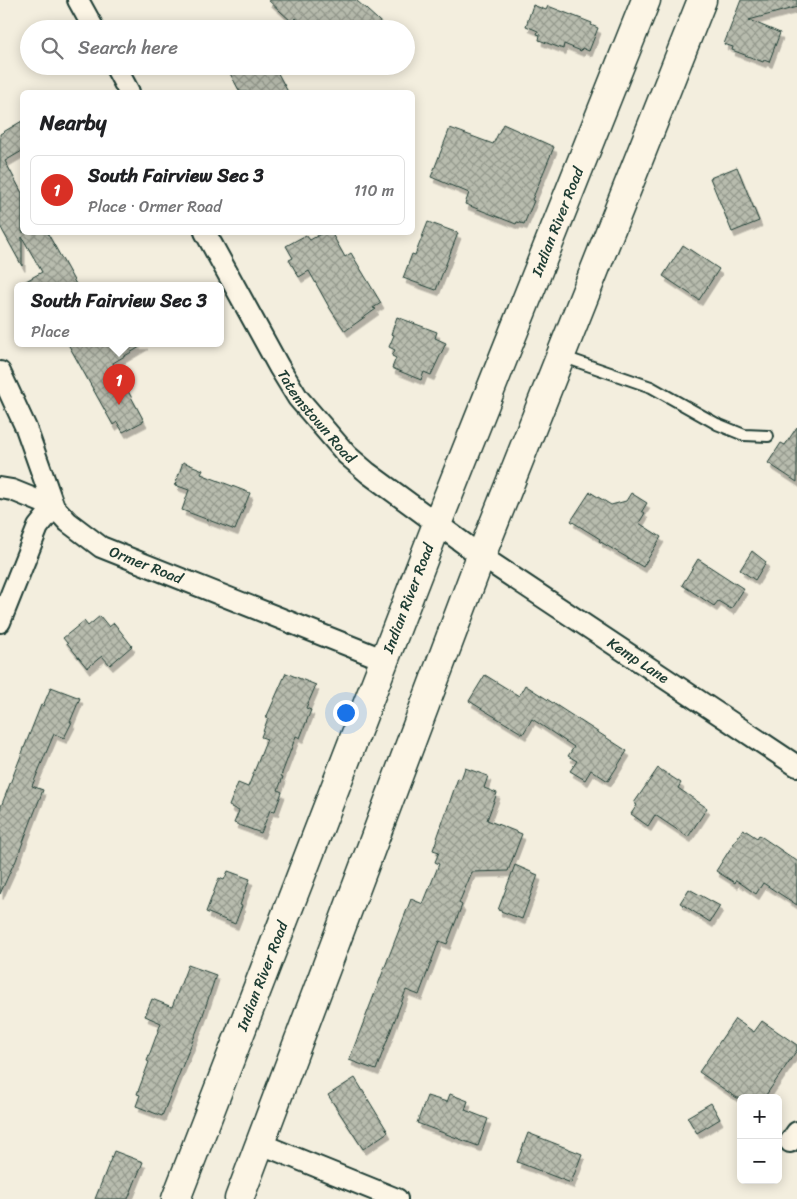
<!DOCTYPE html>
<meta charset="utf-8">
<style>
body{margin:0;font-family:Sriracha,sans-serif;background:#f6f6f6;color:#202124}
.controls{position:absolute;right:15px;bottom:15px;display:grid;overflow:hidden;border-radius:8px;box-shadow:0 2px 12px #0003}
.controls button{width:45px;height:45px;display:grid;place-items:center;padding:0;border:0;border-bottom:1px solid #e0e0e0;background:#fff;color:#202124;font:25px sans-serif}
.you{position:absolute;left:345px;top:712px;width:18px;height:18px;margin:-12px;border:4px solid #fff;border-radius:50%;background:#1a73e8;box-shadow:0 0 0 8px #1a73e833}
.badge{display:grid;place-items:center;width:32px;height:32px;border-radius:50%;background:#d93025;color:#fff;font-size:16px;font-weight:700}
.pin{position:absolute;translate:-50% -41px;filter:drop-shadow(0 1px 2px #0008)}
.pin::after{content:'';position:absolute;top:26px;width:18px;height:15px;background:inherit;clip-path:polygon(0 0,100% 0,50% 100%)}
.popup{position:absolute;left:14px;top:282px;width:210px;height:65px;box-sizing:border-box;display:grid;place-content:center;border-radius:8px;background:#fff;filter:drop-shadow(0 1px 4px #0005);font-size:16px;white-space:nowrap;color:#757577}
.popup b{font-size:19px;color:#202124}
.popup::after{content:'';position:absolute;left:50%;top:100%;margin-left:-10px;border:10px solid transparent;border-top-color:#fff}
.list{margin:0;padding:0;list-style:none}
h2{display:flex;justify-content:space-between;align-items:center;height:65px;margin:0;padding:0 20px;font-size:21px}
h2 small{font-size:16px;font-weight:400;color:#757577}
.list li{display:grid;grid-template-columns:32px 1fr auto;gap:15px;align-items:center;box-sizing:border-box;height:70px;margin:0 10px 10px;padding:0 10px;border:1px solid #e0e0e0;border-radius:8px}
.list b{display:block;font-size:19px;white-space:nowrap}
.list p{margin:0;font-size:16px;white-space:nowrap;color:#757577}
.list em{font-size:16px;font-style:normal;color:#757577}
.icon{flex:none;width:28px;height:28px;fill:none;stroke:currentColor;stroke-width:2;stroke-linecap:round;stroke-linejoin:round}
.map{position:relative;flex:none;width:797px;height:1199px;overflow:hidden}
.search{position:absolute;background:#fff;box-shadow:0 2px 12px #0003;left:20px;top:20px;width:395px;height:55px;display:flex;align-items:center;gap:12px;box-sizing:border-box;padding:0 18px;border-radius:28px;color:#757577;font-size:19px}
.panel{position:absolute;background:#fff;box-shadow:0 2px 12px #0003;left:20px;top:90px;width:395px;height:145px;border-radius:8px}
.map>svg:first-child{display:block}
.building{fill:url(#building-cross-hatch);stroke:#1f3d34;filter:url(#shadow)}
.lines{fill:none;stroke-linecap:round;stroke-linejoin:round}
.lane-casing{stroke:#1f3d34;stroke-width:14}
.street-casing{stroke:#1f3d34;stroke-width:24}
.primary-casing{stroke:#1f3d34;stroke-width:31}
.lane{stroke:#fcf5e5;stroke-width:10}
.street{stroke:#fcf5e5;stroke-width:20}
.primary{stroke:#fcf5e5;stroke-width:28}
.labels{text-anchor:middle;stroke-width:4;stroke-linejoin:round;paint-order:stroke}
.street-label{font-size:15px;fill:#1f3d34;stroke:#fcf5e5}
</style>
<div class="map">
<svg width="797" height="1199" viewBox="0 0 797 1199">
<defs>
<pattern id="building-cross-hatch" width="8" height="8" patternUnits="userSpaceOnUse" patternTransform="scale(1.25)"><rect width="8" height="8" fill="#b8bcae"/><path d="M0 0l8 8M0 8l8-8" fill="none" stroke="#959a8e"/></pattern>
<filter id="shadow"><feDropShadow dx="3" dy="5.5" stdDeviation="0" flood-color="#0004"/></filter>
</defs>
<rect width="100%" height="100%" fill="#f3eede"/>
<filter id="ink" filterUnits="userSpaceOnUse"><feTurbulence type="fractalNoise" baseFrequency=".02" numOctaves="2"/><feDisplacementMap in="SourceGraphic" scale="10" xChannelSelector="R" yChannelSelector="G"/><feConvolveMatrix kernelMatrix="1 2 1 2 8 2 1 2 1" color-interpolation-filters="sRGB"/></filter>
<g filter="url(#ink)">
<g class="building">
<polygon points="268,0 356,0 388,29 308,29 296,18 292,22"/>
<polygon points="741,0 797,0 797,7 749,20 780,33 769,62 764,60 763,62 732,50 733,47 724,44"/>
<polygon points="533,5 546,10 548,6 592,23 591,25 598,28 589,51 582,48 581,51 564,44 563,49 539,40 540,35 537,34 538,31 526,26"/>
<polygon points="226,66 274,66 288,92 240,92"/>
<polygon points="22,121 22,151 5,161 22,193 22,232 47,232 77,286 17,286 42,272 22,237 22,266 0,226 0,134"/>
<polygon points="503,124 554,147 532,200 534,201 524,224 517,222 516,224 465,204 469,193 431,177 450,128 493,144"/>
<polygon points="737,167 759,221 732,232 710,178"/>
<polygon points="428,222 458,233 436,290 403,278 412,254 415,255"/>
<polygon points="324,232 331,232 345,257 351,253 381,303 373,308 376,309 345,331 329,307 309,271 299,277 289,260 293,258 286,246 306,235 310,240"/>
<polygon points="683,245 719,269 699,300 663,276"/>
<polygon points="397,317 437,332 435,338 446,343 431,375 424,372 421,380 392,368 396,358 392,356 395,350 389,347 394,335 391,334"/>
<polygon points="68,344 145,344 113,363 144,421 123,432 117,422 113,425"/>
<polygon points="797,427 797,482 768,463 781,443 785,445"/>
<polygon points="183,462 203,470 201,474 250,493 235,530 182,510 189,490 175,485"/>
<polygon points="590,492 611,505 626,501 631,493 647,503 642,511 645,513 639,523 661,537 643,567 599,541 600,539 571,521"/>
<polygon points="752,551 766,562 755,580 740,570"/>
<polygon points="698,559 744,589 731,609 718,601 714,606 682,585"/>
<polygon points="100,616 109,627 114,623 132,646 110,665 102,656 87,668 63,638 84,621 88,626"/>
<polygon points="286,673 316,685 306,708 311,710 300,738 296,736 281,776 283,777 278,790 282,792 275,811 270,810 261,833 234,823 239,811 229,806 238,783 248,787 267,739 261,737 268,718 266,718"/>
<polygon points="485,675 519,696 525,685 627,751 608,781 591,770 585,780 570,771 577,761 568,756 574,747 532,719 523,734 469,701"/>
<polygon points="51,687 80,698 70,722 72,722 64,738 54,734 32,786 43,790 15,863 14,863 0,894 0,809 41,705 43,706"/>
<polygon points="465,768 488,776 484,788 497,793 487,820 522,834 508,871 472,872 459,903 462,905 447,944 439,941 419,995 406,990 376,1070 349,1060 411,899 423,904 439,864 435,862 439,852 433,850 458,778 461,779"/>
<polygon points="658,768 681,783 678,788 707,808 688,837 655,815 648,826 631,814 637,805 634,803"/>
<polygon points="743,829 757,838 759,835 797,861 797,905 763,883 756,894 736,880 735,883 716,871"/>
<polygon points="515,865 538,875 522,919 498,910"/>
<polygon points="228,871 250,879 240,905 242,906 235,924 206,912 219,878 224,880"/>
<polygon points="689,889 720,906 710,922 680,903"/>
<polygon points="188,965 216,975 202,1018 162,1116 136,1106 140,1095 137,1094 149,1062 147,1061 161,1023 145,1016 152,999 172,1007"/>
<polygon points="735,1019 754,1032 762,1021 797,1045 797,1050 764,1098 737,1098 699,1072"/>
<polygon points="355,1078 388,1132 363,1149 328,1095"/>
<polygon points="450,1094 468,1101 465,1110 488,1119 478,1146 417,1123 427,1096 447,1102"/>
<polygon points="711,1103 720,1119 697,1133 687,1117"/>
<polygon points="528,1133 582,1154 571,1183 517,1162"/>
<polygon points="114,1151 143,1162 128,1199 95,1199"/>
</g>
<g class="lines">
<g class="lane-casing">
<polyline id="lane" points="561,356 651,387 717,424 744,435 768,436"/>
</g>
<g class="street-casing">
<g id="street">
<polyline points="78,0 94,29"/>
<polyline points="115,66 129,92"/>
<path id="s1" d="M205,232L279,367L298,398L347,455L368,473L481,556L797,766"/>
<path id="s2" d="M0,372L26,428L54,507L68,522L101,547L385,660"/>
<polyline points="0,488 12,490 54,507 38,527 0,622"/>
<polyline points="790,1142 797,1132"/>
<polyline points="261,1144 397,1199"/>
</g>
</g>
<g class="primary-casing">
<g id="primary">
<path id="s3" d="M176,1199L437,524L646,0"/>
<polyline points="239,1199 481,556 702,0"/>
</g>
</g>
<use href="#lane" class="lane"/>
<use href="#street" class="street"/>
<use href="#primary" class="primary"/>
</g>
</g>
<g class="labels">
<g class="street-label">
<text dy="5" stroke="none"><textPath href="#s3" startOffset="1049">Indian River Road</textPath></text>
<text dy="5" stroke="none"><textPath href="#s1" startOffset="216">Tatemstown Road</textPath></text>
<text dy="5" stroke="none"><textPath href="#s2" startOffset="256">Ormer Road</textPath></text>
<text dy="5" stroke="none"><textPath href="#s3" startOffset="644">Indian River Road</textPath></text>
<text dy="5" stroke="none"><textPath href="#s1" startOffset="622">Kemp Lane</textPath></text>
<text dy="5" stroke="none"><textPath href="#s3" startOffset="239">Indian River Road</textPath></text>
</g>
</g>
</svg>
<div class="controls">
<button>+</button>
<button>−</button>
</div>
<div class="you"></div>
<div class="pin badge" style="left:119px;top:405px">1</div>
<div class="popup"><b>South Fairview Sec 3</b>Place</div>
<div class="search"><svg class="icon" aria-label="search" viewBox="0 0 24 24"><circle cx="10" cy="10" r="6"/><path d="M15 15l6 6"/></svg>Search here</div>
<section class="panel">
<h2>Nearby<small></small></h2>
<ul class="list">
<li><span class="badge">1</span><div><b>South Fairview Sec 3</b><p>Place · Ormer Road</p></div><em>110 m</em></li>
</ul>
</section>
</div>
